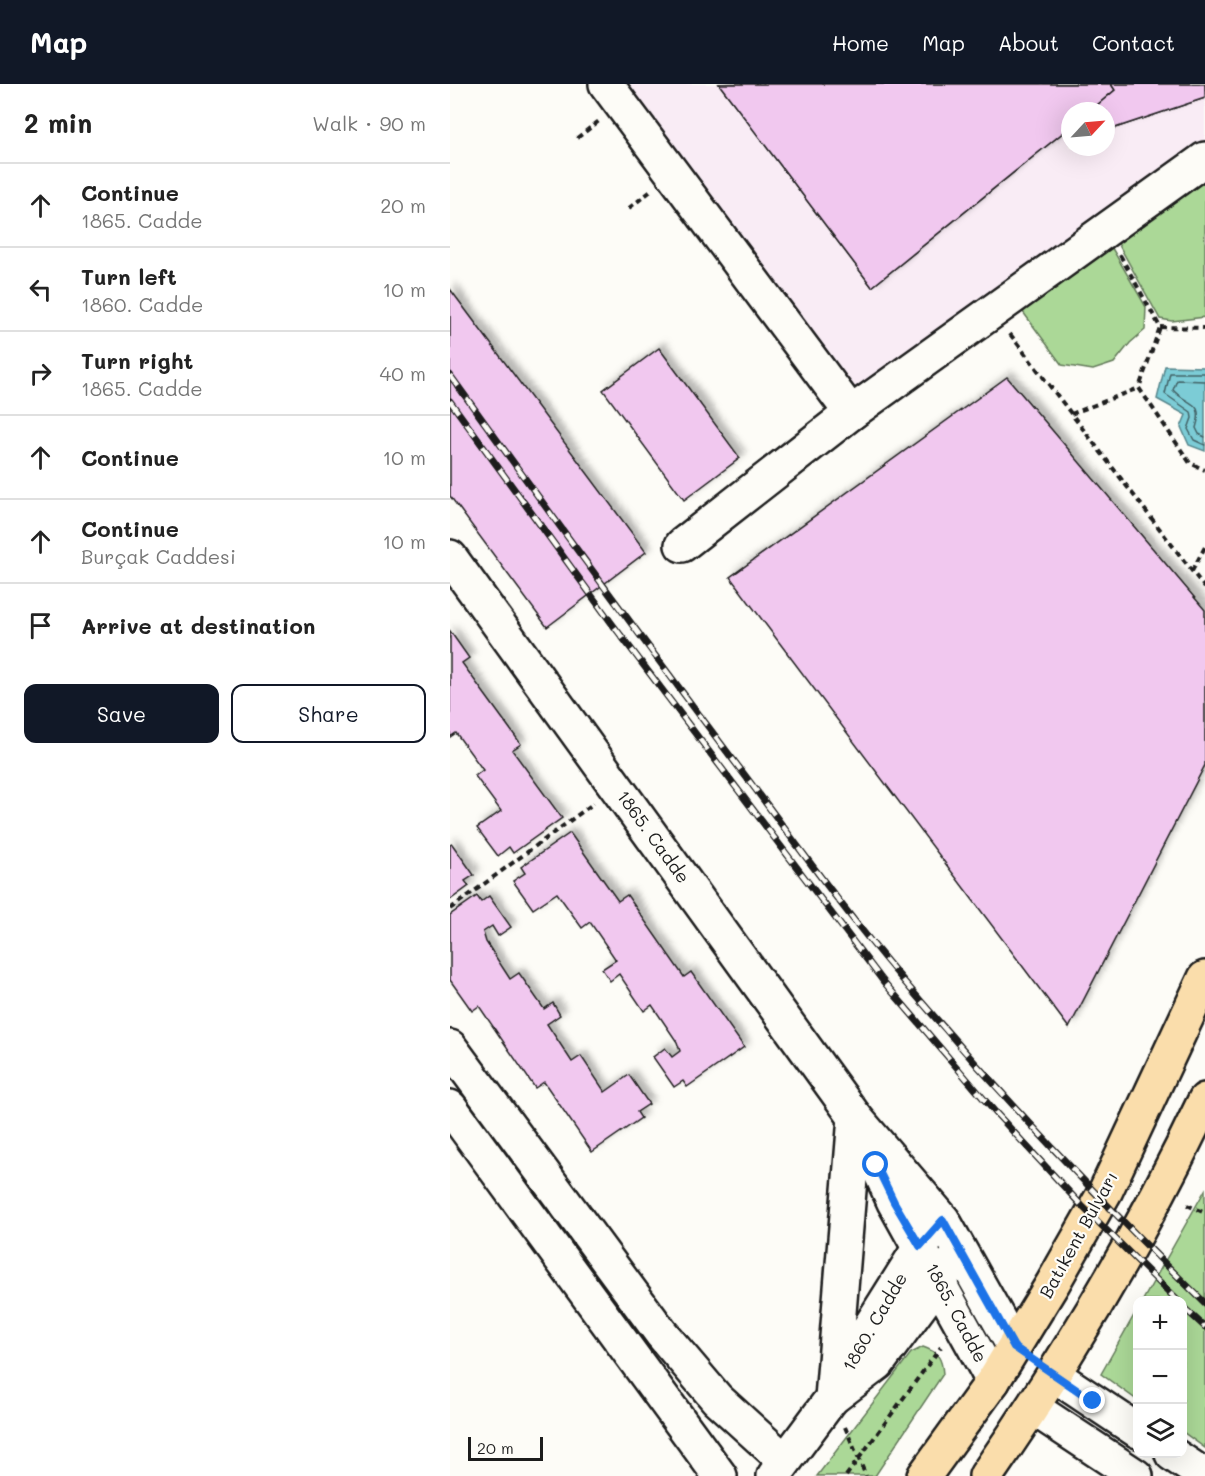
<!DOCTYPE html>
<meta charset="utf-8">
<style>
body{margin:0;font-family:Mali,sans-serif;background:#f2f2f2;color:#222}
.controls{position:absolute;right:18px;bottom:18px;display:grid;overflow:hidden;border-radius:12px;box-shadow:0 6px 24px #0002}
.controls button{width:54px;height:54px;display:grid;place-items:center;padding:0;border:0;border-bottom:2px solid #e0e0e0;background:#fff;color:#222;font:30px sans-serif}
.compass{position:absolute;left:611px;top:18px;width:54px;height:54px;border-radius:50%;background:#fff;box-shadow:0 6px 24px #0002;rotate:64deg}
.scale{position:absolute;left:18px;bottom:15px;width:75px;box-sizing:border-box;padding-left:6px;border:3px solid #1c1c1c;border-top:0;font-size:16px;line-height:21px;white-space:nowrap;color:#1c1c1c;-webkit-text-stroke:4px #fdfcf7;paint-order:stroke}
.stop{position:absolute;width:18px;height:18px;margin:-14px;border:4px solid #1a73e8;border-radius:50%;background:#fff}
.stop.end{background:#1a73e8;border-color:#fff;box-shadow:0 2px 6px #0008}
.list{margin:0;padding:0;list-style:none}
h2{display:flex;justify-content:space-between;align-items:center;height:78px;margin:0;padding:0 24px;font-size:26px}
h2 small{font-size:20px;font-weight:400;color:#767676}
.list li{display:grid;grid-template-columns:39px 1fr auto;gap:18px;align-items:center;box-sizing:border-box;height:84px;padding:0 24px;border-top:2px solid #e0e0e0}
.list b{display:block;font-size:22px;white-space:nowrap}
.list p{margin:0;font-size:20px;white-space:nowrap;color:#767676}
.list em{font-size:20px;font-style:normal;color:#767676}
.actions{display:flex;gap:12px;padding:18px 24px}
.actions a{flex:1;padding:14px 0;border:2px solid #111827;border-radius:12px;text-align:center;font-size:21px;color:#111827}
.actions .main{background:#111827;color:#fff}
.icon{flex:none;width:33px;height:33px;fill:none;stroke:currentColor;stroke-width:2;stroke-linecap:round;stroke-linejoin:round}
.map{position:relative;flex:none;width:755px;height:1392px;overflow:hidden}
header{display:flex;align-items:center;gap:36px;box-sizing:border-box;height:84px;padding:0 30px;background:#111827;color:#fff}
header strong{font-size:28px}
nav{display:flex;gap:33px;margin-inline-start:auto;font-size:21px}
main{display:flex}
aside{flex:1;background:#fff}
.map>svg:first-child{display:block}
.built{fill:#f9ecf5;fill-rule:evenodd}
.green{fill:#abd897;stroke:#647a5a;stroke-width:1.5}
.water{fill:#7cccd6;stroke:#56868c;stroke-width:1.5}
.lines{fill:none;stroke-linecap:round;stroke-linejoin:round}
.shore{stroke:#426266;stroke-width:1.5}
.building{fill:#f1c8ef;stroke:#1c1c1c;stroke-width:1.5;filter:url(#shadow)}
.minor-casing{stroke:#1c1c1c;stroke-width:38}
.major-casing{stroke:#1c1c1c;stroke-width:38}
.path{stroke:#1c1c1c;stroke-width:4;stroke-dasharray:6 4.5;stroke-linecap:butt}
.minor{stroke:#fdfcf7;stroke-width:33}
.major{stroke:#faddab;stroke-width:33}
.rail-casing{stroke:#1c1c1c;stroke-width:7}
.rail{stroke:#fdfcf7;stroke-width:4.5;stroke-dasharray:14;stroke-linecap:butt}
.route{stroke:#1a73e8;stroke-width:8}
.labels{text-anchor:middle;stroke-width:4.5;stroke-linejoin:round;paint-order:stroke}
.street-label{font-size:18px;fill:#1c1c1c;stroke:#fdfcf7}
</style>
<header>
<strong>Map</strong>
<nav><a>Home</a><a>Map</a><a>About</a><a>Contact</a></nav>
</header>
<main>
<aside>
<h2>2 min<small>Walk · 90 m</small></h2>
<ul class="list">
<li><svg class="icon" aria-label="ahead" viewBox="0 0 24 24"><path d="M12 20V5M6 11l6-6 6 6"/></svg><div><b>Continue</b><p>1865. Cadde</p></div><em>20 m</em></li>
<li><svg class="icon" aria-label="left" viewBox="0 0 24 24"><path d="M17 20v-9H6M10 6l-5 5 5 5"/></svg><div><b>Turn left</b><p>1860. Cadde</p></div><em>10 m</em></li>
<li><svg class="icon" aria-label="right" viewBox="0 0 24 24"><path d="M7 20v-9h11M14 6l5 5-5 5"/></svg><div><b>Turn right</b><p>1865. Cadde</p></div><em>40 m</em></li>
<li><svg class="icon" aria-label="ahead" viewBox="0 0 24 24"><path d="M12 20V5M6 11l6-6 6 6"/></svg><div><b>Continue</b></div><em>10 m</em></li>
<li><svg class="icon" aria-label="ahead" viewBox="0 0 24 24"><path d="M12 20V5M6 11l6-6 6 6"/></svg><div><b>Continue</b><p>Burçak Caddesi</p></div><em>10 m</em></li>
<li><svg class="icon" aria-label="arrive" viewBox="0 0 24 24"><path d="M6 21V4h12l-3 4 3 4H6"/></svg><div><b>Arrive at destination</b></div></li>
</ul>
<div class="actions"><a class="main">Save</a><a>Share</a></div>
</aside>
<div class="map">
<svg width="755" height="1392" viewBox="0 0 755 1392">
<defs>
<filter id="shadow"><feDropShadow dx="5.5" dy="-5.5" stdDeviation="3" flood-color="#0004"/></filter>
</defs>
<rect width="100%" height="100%" fill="#fdfcf7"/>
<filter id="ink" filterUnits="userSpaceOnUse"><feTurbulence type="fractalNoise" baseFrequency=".0167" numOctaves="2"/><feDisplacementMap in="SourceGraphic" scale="12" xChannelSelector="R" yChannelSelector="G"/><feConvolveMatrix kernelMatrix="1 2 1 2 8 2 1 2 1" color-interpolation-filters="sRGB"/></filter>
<g filter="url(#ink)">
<path class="built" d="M156,0H755V75L401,329ZM620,27H656V63H620Z"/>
<g class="green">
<polygon points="755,94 755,233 722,237 710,235 665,154"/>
<polygon points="659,159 696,223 695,246 680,259 664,279 643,286 612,281 573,228 574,220"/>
<polygon points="755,1106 755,1364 733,1348 732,1216 693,1216"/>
<polygon points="687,1226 687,1316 651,1290"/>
<path d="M473,1263C488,1268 492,1274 493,1290L425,1392H367L461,1269Z"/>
</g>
<polygon class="water" points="715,282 755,283 755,367 739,361 731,343 736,331 707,315"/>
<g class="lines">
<g class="shore">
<polyline points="755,289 720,289 715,310 741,328 742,334 738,345 744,356 755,361"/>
<path d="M755,297L727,296L723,306C737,322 755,316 746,344L749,350L755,353"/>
</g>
</g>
<g class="building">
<polygon points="269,0 755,0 755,14 656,47 656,27 620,27 620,43 422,203"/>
<polygon points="269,0 661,0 665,6 640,27 620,27 620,43 422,203"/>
<polygon points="661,0 755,0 755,14 656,47 656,27 640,27 665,6"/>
<polygon points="0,205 196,468 97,543 0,412"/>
<polygon points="209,264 290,374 234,416 153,306"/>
<polygon points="557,293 755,526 755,681 619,944 280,493"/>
<polygon points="0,547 19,574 12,579 71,660 62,666 112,734 63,769 59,763 48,772 27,744 51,727 25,692 33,686 6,649 0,653"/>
<polygon points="120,749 168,817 177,811 234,893 241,888 294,963 237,1003 233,997 224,1003 203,973 215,964 222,973 230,967 227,958 202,921 194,927 169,890 160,897 152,885 166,876 140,838 132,844 107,809 83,825 63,797 75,789 71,783"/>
<polygon points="2,760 24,791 15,797 19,802 0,816 0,761"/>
<polygon points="27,812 31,818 39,812 61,843 48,852 42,842 33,848 36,858 60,895 69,889 94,925 103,919 110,931 97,940 122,978 131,972 155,1008 179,991 199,1020 187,1028 191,1034 142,1068 94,998 85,1004 29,922 22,927 0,896 0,831"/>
</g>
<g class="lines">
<g class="minor-casing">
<g id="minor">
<polyline points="156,0 401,329"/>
<polyline points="232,461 401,329 755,75"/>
<polyline points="0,473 405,1033 382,1314 324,1392"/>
<polyline points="0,963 211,1249 267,1315 334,1376"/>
<polyline points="0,1023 270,1392"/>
<polyline points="482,1149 470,1163 416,1249 382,1314 428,1279 501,1180"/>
<polyline points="604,1291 688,1347"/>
<polyline points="543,1297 444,1118 405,1033 493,1136 564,1263"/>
<polyline points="583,1324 686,1392"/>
<polyline points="722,1370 755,1392"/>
</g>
</g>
<g class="major-casing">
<g id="major">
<polyline points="474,1392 543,1297 603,1199 656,1106 755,894"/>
<path d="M536,1392C619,1272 693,1147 755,1016"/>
</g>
</g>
<g class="path">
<polyline points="127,54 149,37"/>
<polyline points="179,124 201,107"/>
<polyline points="670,171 710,243 689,304 740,379 755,386"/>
<polyline points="710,243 755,244"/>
<polyline points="560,250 755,504"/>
<polyline points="621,330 689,304"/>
<polyline points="742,487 755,463"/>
<polyline points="0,825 144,719"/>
<polyline points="737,1121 755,1129"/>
<polyline points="395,1343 416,1392"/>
<polyline points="396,1392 491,1263"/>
</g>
<use href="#minor" class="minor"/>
<use href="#major" class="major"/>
<g class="rail-casing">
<g id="rail">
<path d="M0,291C99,428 198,564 300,698C348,762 395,828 447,889C544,1004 647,1114 755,1219"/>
<polyline points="0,317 163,541 433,897 545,1028 632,1122 727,1216"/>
<polyline points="732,1222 755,1243"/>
</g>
</g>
<use href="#rail" class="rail"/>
</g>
</g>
<g class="lines" filter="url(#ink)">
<polyline class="route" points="426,1081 444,1118 470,1162 493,1136 564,1263 643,1317"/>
</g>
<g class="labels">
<g class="street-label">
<text transform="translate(203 753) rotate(54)" y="6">1865. Cadde</text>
<text transform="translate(629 1151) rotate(-61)" y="6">Batıkent Bulvarı</text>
<text transform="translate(506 1229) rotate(62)" y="6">1865. Cadde</text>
<text transform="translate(425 1238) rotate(-60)" y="6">1860. Cadde</text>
</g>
</g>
</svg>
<div class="controls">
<button>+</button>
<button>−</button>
<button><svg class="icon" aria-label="layers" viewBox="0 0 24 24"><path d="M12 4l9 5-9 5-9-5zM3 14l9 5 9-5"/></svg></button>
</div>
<svg class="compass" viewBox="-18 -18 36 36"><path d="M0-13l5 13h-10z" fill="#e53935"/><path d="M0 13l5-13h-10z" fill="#767676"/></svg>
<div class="scale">20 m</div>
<div class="stop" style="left:426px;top:1081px"></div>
<div class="stop end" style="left:643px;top:1317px"></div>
</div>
</main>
